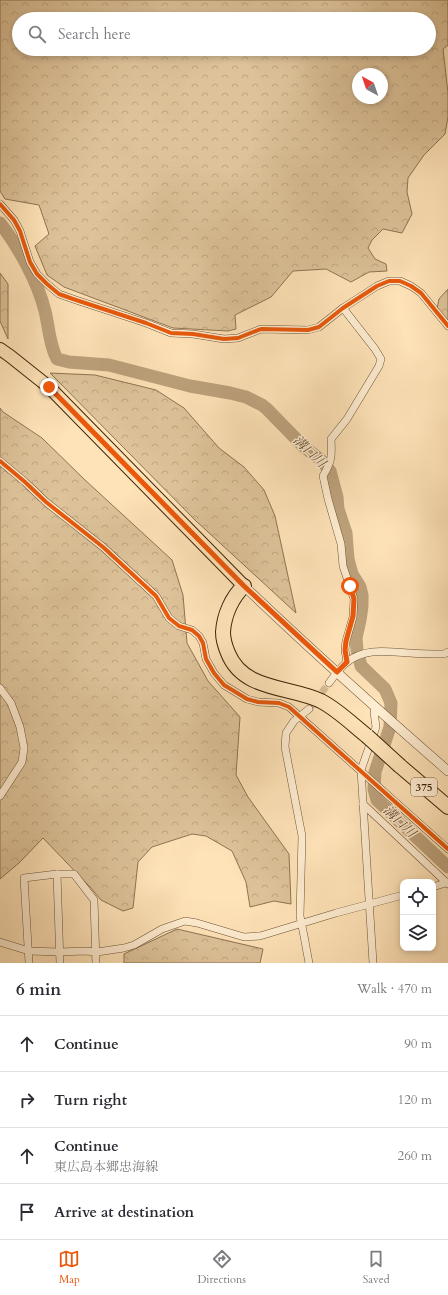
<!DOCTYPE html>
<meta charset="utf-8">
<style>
body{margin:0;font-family:Cardo,"Noto Serif JP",serif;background:#f2f2f3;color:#2b2b33}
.controls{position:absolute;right:12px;bottom:12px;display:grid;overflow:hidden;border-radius:8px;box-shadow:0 2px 6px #0003}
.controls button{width:36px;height:36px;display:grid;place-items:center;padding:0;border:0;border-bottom:1px solid #e1e1e2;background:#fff;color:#2b2b33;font:20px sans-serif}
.compass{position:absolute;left:352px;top:68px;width:36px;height:36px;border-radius:50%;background:#fff;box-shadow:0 2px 6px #0003;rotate:320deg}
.stop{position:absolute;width:12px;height:12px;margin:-9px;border:3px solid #ea580c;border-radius:50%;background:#fff}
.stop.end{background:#ea580c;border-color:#fff;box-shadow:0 1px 4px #0008}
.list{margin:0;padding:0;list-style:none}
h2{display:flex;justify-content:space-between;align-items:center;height:52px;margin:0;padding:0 16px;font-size:17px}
h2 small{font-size:13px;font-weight:400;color:#7c7c81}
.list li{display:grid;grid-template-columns:26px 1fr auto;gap:12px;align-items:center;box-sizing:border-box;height:56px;padding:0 16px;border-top:1px solid #e1e1e2}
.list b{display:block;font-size:15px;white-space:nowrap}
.list p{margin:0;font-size:13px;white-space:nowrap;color:#7c7c81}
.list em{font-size:13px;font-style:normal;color:#7c7c81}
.icon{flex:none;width:22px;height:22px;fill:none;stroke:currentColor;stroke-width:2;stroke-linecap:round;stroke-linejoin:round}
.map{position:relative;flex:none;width:448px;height:963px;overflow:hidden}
.search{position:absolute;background:#fff;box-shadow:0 2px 6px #0003;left:12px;right:12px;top:12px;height:44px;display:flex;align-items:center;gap:10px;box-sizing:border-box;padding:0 14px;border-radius:22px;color:#7c7c81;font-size:15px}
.sheet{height:276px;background:#fff}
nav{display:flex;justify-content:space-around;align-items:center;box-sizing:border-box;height:56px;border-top:1px solid #e1e1e2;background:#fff;font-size:11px;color:#7c7c81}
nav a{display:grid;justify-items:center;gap:2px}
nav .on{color:#ea580c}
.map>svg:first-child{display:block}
.forest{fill:url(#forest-crowns);stroke:#8d7452;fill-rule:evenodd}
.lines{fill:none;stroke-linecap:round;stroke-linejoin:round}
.river{stroke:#bda27c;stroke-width:13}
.minor-tunnel{stroke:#d8bd95;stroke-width:7;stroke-dasharray:7 3.5;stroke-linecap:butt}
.minor-casing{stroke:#6d5435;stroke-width:8}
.tertiary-casing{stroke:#6d5435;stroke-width:10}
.primary-casing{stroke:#3c2409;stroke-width:14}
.motorway-casing{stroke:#3c2409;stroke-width:16}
.minor{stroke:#ffedd1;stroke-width:7}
.tertiary{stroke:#ffedd1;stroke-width:9}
.primary{stroke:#ffe3b8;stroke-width:12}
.motorway{stroke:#ffe3b8;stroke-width:14}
.motorway-bridge-casing{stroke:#3c2409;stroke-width:16;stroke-linecap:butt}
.motorway-bridge{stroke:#ffe3b8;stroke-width:14}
.cycleway-casing{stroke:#ffedd1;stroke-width:6}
.cycleway{stroke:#e8590c;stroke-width:4}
.route{stroke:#ea580c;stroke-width:5}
.labels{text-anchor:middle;stroke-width:3;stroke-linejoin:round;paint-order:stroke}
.shield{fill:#ffedd1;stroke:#766045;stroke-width:1}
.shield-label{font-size:11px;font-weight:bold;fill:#3c2409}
.water-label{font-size:13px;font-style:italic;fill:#695031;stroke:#ffedd1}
</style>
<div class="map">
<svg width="448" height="963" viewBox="0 0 448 963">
<defs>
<pattern id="forest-crowns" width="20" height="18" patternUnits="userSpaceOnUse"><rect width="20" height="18" fill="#dec39a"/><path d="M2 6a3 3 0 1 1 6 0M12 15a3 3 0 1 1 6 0" fill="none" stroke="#bfa783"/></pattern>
</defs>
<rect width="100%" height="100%" fill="#ffe3b8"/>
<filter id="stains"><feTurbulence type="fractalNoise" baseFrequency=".005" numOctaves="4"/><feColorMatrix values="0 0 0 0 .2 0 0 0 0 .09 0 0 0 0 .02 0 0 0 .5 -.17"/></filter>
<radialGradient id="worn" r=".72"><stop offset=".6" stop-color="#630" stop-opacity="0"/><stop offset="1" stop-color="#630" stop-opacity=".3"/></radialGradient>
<g class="forest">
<path d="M0,0H448V45L443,49L448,93V117L445,134L424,155L408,178L407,192L412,214L402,233L383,229L372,240L368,248L375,259L386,264L387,271L369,272L351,282L326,269L293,271L271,297L235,315L236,329L228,331L173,328L64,287L47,275L35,246L49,234L39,205L5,199L0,191ZM19,19H429V49H19ZM358,74H382V98H358Z"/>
<polygon points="0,273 8,284 8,339 0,321"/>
<polygon points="448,289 448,328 436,314 439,299"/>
<polygon points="50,373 95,375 156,390 184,408 219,448 244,467 264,490 275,516 296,613 195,520"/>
<polygon points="0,408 3,412 42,438 85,480 172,560 183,595 187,643 208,681 240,717 236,775 248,797 289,854 291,904 274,901 250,907 246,882 232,851 206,836 192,834 152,847 138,862 133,908 123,911 101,900 90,887 43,838 20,862 0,879"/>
<polygon points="177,929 263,949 260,963 124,963 124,954"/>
</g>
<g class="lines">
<path class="river" d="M0,223C18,246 38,282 45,311C49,327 49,344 57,359L69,362L109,365L190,386L230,393L246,397L262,405L267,409L303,446L322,461L330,471L337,497L338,509L346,533L348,559L352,574L360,587L362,595V606L360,620L356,638L357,650L361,666L385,689L391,703L390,727L375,772L374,789L377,800L448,867"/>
<polyline class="minor-tunnel" points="309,709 329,683"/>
<g class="minor-casing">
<g id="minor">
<polyline points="0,204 14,220 20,231 30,262 37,274 47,284 59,294 73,299 146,323 171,333 193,334 224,339 238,338 261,329 308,330 319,327 343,308 377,286 389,281 400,281 411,286 421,293 448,326"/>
<path d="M343,308L375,349L381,359L379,366L347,419L331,439C332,456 332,461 323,476L328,499L341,544L343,566L354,599L353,617L346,641L345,650L347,662"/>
<polyline points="0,461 25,482 46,502 103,547 156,596 169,618 179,626 192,630 199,636 203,643 206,659 214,673 224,685 247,699 258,702 279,703 289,707 448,849"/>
<path d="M329,683C334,676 340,668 347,662C366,647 388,652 410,653C421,654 432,654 444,654L448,652"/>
<polyline points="0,688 11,703 20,727 24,748 22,762 0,796"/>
<polyline points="309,709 294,721 286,733 285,747 302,836 300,916 304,936 309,963"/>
<polyline points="363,804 448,884"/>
<polyline points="57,874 60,963"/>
<polyline points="433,887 448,882"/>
<polyline points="0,942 29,951 59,952 85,951 97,952 124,948 134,945 162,929 185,921 197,923 244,937 260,936 336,913 403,895"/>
<polyline points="29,963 24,878 57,874 74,874 94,900 96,963"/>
<polyline points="373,963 361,770 376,727 374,712 375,706"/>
</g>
</g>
<g class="tertiary-casing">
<path id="tertiary" d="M244,586C310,649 379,711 448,771"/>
</g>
<g class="primary-casing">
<polyline id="primary" points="0,349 10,356 49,387 244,586"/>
</g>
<g class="motorway-casing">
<g id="motorway">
<path d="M244,586C232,597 224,615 223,632C223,639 225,646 228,653C243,691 289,686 321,701C338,710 352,724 367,736"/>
<polyline points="400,766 448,807"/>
</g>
</g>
<use href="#minor" class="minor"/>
<use href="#tertiary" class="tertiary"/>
<use href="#primary" class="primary"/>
<use href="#motorway" class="motorway"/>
<g class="motorway-bridge-casing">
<polyline id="motorway-bridge" points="367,736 400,766"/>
</g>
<use href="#motorway-bridge" class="motorway-bridge"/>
<g class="cycleway-casing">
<g id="cycleway">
<polyline points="0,204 14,220 20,231 30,262 37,274 47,284 59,294 73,299 146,323 171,333 193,334 224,339 238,338 261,329 308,330 319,327 343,308 377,286 389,281 400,281 411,286 421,293 448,326"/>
<polyline points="0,461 25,482 46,502 103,547 156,596 169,618 179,626 192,630 199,636 203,643 206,659 214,673 224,685 247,699 258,702 279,703 289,707 448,849"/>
</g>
</g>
<use href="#cycleway" class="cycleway"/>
</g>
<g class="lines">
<polyline class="route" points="49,387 244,586 337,672 347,662 345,650 346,641 353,616 354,599 350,586"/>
</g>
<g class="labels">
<rect class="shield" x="411" y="778" width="26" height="18" rx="3"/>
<g class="shield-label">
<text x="424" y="791">375</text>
</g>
<g class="water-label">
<text transform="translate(310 451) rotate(44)" y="5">溝口川</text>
<text transform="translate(400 821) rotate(44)" y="5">溝口川</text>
</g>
</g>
<rect width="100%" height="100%" filter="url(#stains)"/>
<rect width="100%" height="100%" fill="url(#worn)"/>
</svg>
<div class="controls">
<button><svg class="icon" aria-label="locate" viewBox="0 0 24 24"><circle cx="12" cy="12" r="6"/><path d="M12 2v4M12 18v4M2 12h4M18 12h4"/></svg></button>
<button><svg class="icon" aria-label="layers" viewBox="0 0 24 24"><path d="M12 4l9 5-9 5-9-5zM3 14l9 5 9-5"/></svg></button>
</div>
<svg class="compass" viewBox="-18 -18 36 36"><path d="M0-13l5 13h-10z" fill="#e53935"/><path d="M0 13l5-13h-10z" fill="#7c7c81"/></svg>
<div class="stop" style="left:350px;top:586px"></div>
<div class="stop end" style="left:49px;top:387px"></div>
<div class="search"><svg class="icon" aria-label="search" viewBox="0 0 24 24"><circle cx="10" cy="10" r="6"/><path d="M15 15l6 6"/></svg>Search here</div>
</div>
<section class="sheet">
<h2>6 min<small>Walk · 470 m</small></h2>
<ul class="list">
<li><svg class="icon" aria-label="ahead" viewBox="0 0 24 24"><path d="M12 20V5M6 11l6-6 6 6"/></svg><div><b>Continue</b></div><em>90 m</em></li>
<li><svg class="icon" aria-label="right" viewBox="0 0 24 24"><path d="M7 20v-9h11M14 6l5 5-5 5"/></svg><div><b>Turn right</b></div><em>120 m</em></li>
<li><svg class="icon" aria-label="ahead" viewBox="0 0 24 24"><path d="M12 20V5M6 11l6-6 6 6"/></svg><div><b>Continue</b><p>東広島本郷忠海線</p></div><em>260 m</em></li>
<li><svg class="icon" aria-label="arrive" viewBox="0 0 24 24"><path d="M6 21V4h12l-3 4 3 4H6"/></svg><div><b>Arrive at destination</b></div></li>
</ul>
</section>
<nav>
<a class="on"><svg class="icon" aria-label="map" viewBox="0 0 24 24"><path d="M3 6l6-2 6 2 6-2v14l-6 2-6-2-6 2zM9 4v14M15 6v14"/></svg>Map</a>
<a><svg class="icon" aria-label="directions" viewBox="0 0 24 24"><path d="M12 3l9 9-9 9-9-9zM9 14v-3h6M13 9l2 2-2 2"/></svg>Directions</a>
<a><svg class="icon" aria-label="saved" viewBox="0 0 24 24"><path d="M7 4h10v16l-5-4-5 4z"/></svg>Saved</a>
</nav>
